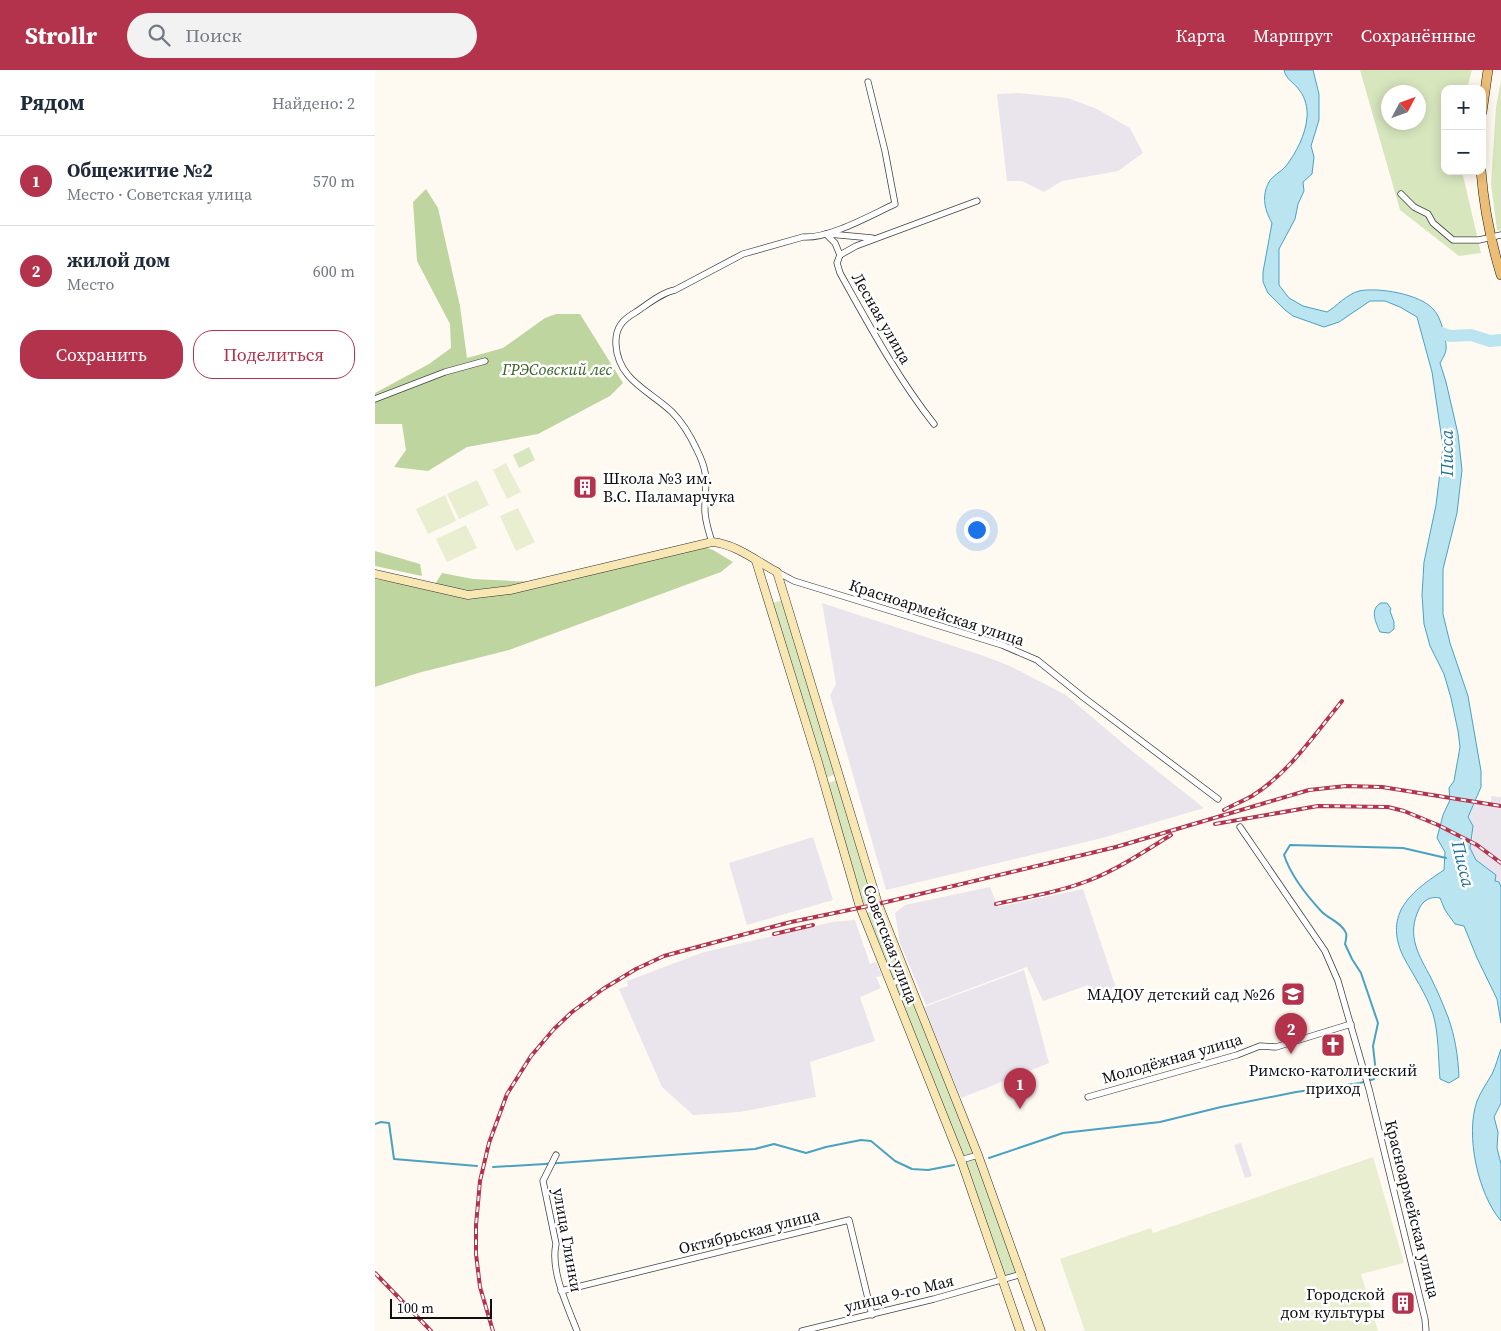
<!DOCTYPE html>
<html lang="ru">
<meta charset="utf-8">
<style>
body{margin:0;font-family:"Source Serif 4",serif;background:#f2f2f3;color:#1f2937}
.controls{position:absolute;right:15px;top:15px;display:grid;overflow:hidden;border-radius:10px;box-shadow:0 2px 12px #0003}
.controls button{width:45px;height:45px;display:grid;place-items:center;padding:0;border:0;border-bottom:1px solid #e0e1e3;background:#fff;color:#1f2937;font:25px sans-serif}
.compass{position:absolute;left:1006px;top:15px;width:45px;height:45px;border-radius:50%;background:#fff;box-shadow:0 2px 12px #0003;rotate:49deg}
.scale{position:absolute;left:15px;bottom:12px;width:102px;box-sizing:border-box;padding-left:5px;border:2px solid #0f0f0f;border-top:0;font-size:14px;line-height:18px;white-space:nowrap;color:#0f0f0f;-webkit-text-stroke:4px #fff;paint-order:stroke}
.you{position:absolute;left:601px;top:459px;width:18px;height:18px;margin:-12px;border:4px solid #fff;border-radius:50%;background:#1a73e8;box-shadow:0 0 0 8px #1a73e833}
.badge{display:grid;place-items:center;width:32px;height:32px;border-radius:50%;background:#b3334c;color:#fff;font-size:16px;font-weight:700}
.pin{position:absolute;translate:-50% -41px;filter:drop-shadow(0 1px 2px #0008)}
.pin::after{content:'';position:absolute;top:26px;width:18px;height:15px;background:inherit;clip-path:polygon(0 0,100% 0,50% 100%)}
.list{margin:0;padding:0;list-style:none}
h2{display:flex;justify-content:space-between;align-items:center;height:65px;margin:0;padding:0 20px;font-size:21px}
h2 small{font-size:16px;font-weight:400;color:#747a83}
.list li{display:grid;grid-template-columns:32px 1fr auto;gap:15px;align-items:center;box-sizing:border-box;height:90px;padding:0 20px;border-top:1px solid #e0e1e3}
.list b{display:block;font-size:19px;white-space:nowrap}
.list p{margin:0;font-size:16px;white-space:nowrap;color:#747a83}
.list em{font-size:16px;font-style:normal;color:#747a83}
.actions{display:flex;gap:10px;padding:15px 20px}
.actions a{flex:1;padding:11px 0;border:1px solid #b3334c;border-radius:20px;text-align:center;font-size:18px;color:#b3334c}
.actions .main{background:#b3334c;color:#fff}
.icon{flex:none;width:28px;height:28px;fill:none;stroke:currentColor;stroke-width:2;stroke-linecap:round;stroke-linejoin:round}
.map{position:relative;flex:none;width:1126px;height:1261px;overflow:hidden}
header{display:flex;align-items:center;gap:30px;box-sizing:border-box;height:70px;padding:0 25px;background:#b3334c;color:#fff}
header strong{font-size:24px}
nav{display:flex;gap:28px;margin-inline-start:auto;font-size:18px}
.search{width:350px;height:45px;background:#f2f2f3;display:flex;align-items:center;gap:12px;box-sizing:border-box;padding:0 18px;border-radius:28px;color:#747a83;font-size:19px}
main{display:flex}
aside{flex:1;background:#fff}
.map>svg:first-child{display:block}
.industrial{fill:#eae4ec}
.green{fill:#d8e6be;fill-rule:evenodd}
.forest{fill:#bfd59f}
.pitch{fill:#e8eecf}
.water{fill:#bbe4f1;stroke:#49a2c1}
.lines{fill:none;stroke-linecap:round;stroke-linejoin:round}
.stream{stroke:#49a2c1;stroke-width:2}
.river{stroke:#bbe4f1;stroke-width:12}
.minor-casing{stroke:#424242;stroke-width:7}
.secondary-casing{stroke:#313131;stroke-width:9}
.primary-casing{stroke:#202020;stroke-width:10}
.minor{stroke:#fff;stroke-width:5.5}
.secondary{stroke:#f8e6b3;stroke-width:8}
.primary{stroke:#ecbd74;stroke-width:9}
.rail-casing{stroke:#b3334c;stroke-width:4}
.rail{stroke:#fff;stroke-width:2;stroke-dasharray:5.5;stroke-linecap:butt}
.labels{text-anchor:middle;stroke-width:5;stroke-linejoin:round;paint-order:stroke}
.street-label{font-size:16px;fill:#0f0f0f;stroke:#fff}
.park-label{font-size:16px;font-style:italic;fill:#3a6125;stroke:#fff}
.poi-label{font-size:16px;fill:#0f0f0f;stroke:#fff;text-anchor:end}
.water-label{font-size:18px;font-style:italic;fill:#237496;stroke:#fff}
</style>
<header>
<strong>Strollr</strong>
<div class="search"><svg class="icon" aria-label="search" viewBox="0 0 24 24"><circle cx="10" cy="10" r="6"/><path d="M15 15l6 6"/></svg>Поиск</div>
<nav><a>Карта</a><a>Маршрут</a><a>Сохранённые</a></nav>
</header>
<main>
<aside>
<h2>Рядом<small>Найдено: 2</small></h2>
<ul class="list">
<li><span class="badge">1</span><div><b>Общежитие №2</b><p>Место · Советская улица</p></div><em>570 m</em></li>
<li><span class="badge">2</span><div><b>жилой дом</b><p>Место</p></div><em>600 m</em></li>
</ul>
<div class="actions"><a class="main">Сохранить</a><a>Поделиться</a></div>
</aside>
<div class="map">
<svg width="1126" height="1261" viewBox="0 0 1126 1261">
<rect width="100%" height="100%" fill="#fefaf2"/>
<g class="industrial">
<polygon points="644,23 692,28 720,38 755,58 768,83 743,101 687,111 669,122 647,111 632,111 622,24"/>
<polygon points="447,533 609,586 635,596 691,625 757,681 829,738 727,768 511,820 455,625 461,614"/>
<polygon points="1116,726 1126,727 1126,817 1124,812 1120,811 1101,791 1095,778 1098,766 1093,747 1096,738 1099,732 1116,736"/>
<polygon points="438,767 458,830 372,855 354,793"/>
<polygon points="615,817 623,837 708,819 741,918 720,925 713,915 668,931 652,897 551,935 525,873 520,843 530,835"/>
<polygon points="480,850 495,894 501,892 507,906 501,907 506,918 485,927 500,971 435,992 441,1027 365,1042 318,1045 287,1017 244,919 253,916 252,911 329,882 457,852"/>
<polygon points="649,900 674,993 586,1028 549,937"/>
<polygon points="866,1073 877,1106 870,1108 859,1075"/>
</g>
<g class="green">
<path d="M985,0H1097L1092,19H1070V101H1087L1106,183L1084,186L1025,140ZM1014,22H1044V52H1014Z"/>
<polygon points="1126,10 1126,161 1122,160 1116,114 1121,37"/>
<polygon points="154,377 160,390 144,398 138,385"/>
<polygon points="407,530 459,705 450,708 398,533"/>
<polygon points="461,710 498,832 489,834 452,714"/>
<polygon points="501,840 526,905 517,910 491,843"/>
<polygon points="529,911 599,1084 588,1088 519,916"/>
<polygon points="602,1088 642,1202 629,1206 589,1091"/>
</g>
<g class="forest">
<polygon points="51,119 63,138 85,236 92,288 128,278 170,248 181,244 205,244 248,313 235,326 163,364 92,377 53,401 19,397 31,380 27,354 0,354 0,323 54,294 76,278 75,254 42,191 38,132"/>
<polygon points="320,474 338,480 358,492 346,502 134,580 43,603 0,617 0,509 57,519 67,503 98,509 162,512"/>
<polygon points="0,481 45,494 47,506 0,496"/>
</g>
<g class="pitch">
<polygon points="131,393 146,422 132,429 118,400"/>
<polygon points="102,410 114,435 84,449 72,424"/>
<polygon points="70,425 81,451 53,464 41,439"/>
<polygon points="143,438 160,472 141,481 125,446"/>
<polygon points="91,455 102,478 72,492 61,469"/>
<polygon points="998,1087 1029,1193 986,1204 1003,1261 710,1261 685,1189 776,1158 778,1163"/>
</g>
<g class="water">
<path d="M909,0H938L944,24V50L936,76L939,87L937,104L928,112L929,121L923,134L920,149L904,179V215L914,228L928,236L952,242C962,236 972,224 984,221C1003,217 1045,224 1058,239C1064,245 1067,255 1069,264C1072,278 1073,280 1065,293L1071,312L1083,364L1087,400L1082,443L1068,499V544L1075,573L1093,626L1106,701V717L1093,747L1098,756L1095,778L1101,790L1121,805L1120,811L1124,812L1126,817V953L1122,929L1102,888L1089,856L1080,854L1070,840L1065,828C1056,826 1048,830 1044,839C1031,866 1044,885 1056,908C1062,920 1068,934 1073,947C1080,966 1083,986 1084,1007L1074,1013L1065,1009C1063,987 1064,965 1058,944C1051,923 1038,905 1028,886C1008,843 1037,821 1069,800L1070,782L1062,768L1068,745L1075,730L1074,718L1079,711L1085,677L1083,661L1076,628L1069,604L1055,576L1049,554L1047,525L1049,492L1061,435L1068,377L1057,302L1042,247L1025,237L1010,231H995L964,252L949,257L918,246L910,240L893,223L888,212V202L897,153C890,141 886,126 894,112C897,106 906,102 911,96C921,83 931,64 932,47C933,39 930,27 925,21C920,13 911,10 909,0Z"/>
<path d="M1006,533H1012L1016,539L1015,541L1019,552V559L1014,563L1005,562C1001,553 994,539 1006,533Z"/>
<path d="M1126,979V1033L1119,1047L1123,1062L1122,1078L1126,1094V1151C1103,1124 1090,1065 1102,1031C1106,1021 1112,1013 1117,1004C1121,996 1123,987 1126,979Z"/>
</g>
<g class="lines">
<g class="stream">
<polyline points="0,1054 6,1052 14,1053 19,1089 102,1096"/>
<path d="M614,1088L688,1063L785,1052L846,1037L921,1022L985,1013L999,1009L1001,1003L998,976L1003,953L986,903L977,889L970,874C971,870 972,866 971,863C967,853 954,849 947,842C932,826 916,806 909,785L915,775L1028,778L1071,788"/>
<polyline points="118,1097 170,1094 380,1079 399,1074 431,1083 451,1077 486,1070 496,1071 520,1091 537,1099 553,1100 579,1095"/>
</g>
<polyline class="river" points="1060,261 1075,266 1096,265 1115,271 1126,270"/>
<g class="minor-casing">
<g id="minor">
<polyline points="1026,124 1039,137 1053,144 1058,153 1078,170 1104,170 1126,165"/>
<polyline points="451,164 460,173 465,185"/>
<polyline points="454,164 497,168"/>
<polyline points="0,329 70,302 110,291"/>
<path d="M559,354C522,307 494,255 465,203L462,193L465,185L481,176L602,131"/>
<path d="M337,472C334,463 331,453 330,443C329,414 336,408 322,380C316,367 307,352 297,342C275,321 243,310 241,275C240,258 247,250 261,242C273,234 286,223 300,220L368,184L428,167C454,169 496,145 520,134L510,81L493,12"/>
<polyline points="402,502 419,511 627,575 662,590 708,627 843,729"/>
<polyline points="865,757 950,881 963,911 994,1019 1050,1249 1051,1261"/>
<polyline points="516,914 531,907"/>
<polyline points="713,1027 862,985 885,976 901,977 976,954"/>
<path d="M181,1085L168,1111L181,1174C175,1201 193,1237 202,1261"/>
<polyline points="586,1090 603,1085"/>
<polyline points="186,1221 474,1150 497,1245"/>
<polyline points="427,1261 559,1229 647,1204"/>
</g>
</g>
<g class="secondary-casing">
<g id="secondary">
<polyline points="381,491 443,692 484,834 586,1090 645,1261"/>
<path d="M0,504L93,525L135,520L337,472C361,474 381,491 402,502L503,834L603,1085L666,1261"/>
</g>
</g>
<g class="primary-casing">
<g id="primary">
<polyline points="1107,42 1113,0"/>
<path d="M1106,101C1109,138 1115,169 1126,205"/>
</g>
</g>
<use href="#minor" class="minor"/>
<use href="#secondary" class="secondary"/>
<use href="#primary" class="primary"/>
<g class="rail-casing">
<g id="rail">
<path d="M849,740C858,735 868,731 877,726C914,703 940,664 967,631"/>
<polyline points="840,754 943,736 1013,737 1029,741 1063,755 1102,775 1126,793"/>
<path d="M621,834C652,827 685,822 715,810C743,799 770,781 796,765"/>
<polyline points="399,864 438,855"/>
<polyline points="0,1203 56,1261"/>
<polyline points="118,1261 105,1217 101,1184 101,1155 105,1111 114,1073 132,1024 156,986 179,959 197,942 228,919 261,899 289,886 363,866 416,852 503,834 741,777 934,720 971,716 1007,717 1126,736"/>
</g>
</g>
<use href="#rail" class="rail"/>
</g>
<defs>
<g id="building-square" transform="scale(1.25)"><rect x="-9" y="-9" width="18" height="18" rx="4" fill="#b3334c" stroke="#fff"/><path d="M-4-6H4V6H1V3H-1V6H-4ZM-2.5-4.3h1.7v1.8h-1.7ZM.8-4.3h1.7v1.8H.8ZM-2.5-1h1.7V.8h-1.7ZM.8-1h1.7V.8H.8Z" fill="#fff"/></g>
<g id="school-square" transform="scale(1.25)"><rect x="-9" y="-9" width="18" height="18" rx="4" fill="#b3334c" stroke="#fff"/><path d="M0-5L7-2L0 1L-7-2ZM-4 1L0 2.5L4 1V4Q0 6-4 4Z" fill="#fff"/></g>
<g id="church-square" transform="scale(1.25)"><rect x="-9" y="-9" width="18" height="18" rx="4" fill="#b3334c" stroke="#fff"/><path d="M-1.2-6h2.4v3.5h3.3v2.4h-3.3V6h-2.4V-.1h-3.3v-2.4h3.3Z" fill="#fff"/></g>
</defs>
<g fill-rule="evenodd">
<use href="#building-square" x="210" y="417"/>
<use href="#school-square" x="918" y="924"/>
<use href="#church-square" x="958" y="975"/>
<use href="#building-square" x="1028" y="1233"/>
</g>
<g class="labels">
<g class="street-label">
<text transform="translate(507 248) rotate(60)" y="6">Лесная улица</text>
<text transform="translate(562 542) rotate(18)" y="6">Красноармейская улица</text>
<text transform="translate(516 874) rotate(69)" y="6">Советская улица</text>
<text transform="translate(797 988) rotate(-16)" y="6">Молодёжная улица</text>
<text transform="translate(1038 1139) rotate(76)" y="6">Красноармейская улица</text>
<text transform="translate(374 1161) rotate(-14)" y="6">Октябрьская улица</text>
<text transform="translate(193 1170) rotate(80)" y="6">улица Глинки</text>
<text transform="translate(524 1223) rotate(-14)" y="6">улица 9-го Мая</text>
</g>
<g class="park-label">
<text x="182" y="305">ГРЭСовский лес</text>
</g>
<g class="poi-label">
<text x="228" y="414" text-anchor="start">Школа №3 им.<tspan x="228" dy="18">В.С. Паламарчука</tspan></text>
<text x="900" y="930">МАДОУ детский сад №26</text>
<text x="958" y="1006" text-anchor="middle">Римско-католический<tspan x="958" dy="18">приход</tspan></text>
<text x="1010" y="1230">Городской<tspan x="1010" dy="18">дом культуры</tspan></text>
</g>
<g class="water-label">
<text transform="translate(1072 383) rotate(-90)" y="6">Писса</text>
<text transform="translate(1088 794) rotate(76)" y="6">Писса</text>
</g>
</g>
</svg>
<div class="controls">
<button>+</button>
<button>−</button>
</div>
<svg class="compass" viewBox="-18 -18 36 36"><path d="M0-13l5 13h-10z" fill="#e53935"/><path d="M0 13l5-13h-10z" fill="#747a83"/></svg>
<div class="scale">100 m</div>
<div class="you"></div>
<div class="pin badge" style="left:645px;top:1039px">1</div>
<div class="pin badge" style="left:916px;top:984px">2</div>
</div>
</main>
